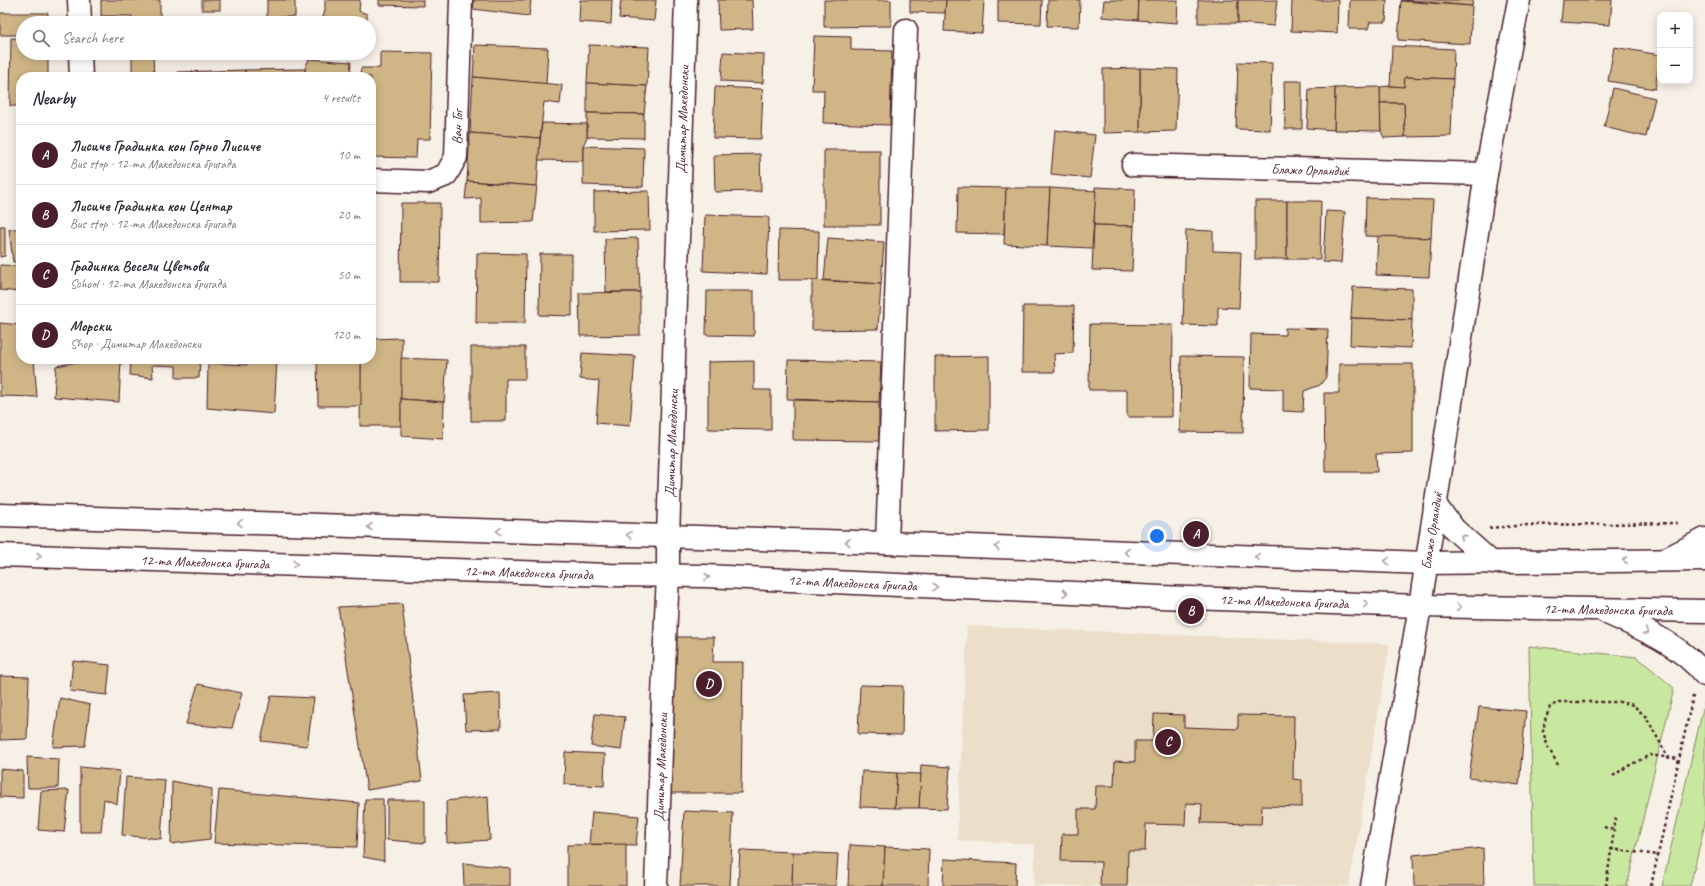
<!DOCTYPE html>
<meta charset="utf-8">
<style>
body{margin:0;font-family:Caveat,sans-serif;background:#f2f2f3;color:#2b2b33}
.controls{position:absolute;right:12px;top:12px;display:grid;overflow:hidden;border-radius:8px;box-shadow:0 2px 10px #0003}
.controls button{width:36px;height:36px;display:grid;place-items:center;padding:0;border:0;border-bottom:1px solid #e1e1e2;background:#fff;color:#2b2b33;font:20px sans-serif}
.you{position:absolute;left:1157px;top:536px;width:14px;height:14px;margin:-10px;border:3px solid #fff;border-radius:50%;background:#1a73e8;box-shadow:0 0 0 6px #1a73e833}
.badge{display:grid;place-items:center;width:26px;height:26px;border-radius:50%;background:#4a1f2b;color:#fff;font-size:13px;font-weight:700}
.pin{position:absolute;translate:-50% -50%;border:2px solid #fff;box-shadow:0 1px 4px #0006}
.list{margin:0;padding:0;list-style:none}
h2{display:flex;justify-content:space-between;align-items:center;height:52px;margin:0;padding:0 16px;font-size:17px}
h2 small{font-size:13px;font-weight:400;color:#7c7c81}
.list li{display:grid;grid-template-columns:26px 1fr auto;gap:12px;align-items:center;box-sizing:border-box;height:60px;padding:0 16px;border-top:1px solid #e1e1e2}
.list b{display:block;font-size:15px;white-space:nowrap}
.list p{margin:0;font-size:13px;white-space:nowrap;color:#7c7c81}
.list em{font-size:13px;font-style:normal;color:#7c7c81}
.icon{flex:none;width:22px;height:22px;fill:none;stroke:currentColor;stroke-width:2;stroke-linecap:round;stroke-linejoin:round}
.map{position:relative;flex:none;width:1705px;height:886px;overflow:hidden}
.search{position:absolute;background:#fff;box-shadow:0 2px 10px #0003;left:16px;top:16px;width:360px;height:44px;display:flex;align-items:center;gap:10px;box-sizing:border-box;padding:0 14px;border-radius:22px;color:#7c7c81;font-size:15px}
.panel{position:absolute;background:#fff;box-shadow:0 2px 10px #0003;left:16px;top:72px;width:360px;height:292px;border-radius:16px}
.map>svg:first-child{display:block}
.built{fill:#ebdfca}
.green{fill:#c9e89f;stroke:#8a8465}
.building{fill:#d0b686;stroke:#4a1f2b}
.lines{fill:none;stroke-linecap:round;stroke-linejoin:round}
.minor-casing{stroke:#4a1f2b;stroke-width:25}
.path{stroke:#4a1f2b;stroke-width:2.5;stroke-dasharray:3 3;stroke-linecap:butt}
.minor{stroke:#fff;stroke-width:22}
.oneway{stroke:#ae9aa0}
.labels{text-anchor:middle;stroke-width:3;stroke-linejoin:round;paint-order:stroke}
.street-label{font-size:14px;fill:#4a1f2b;stroke:#fff}
</style>
<div class="map">
<svg width="1705" height="886" viewBox="0 0 1705 886">
<rect width="100%" height="100%" fill="#f6f0e7"/>
<filter id="ink" filterUnits="userSpaceOnUse"><feTurbulence type="fractalNoise" baseFrequency=".025" numOctaves="2"/><feDisplacementMap in="SourceGraphic" scale="8" xChannelSelector="R" yChannelSelector="G"/><feConvolveMatrix kernelMatrix="1 2 1 2 8 2 1 2 1" color-interpolation-filters="sRGB"/></filter>
<g filter="url(#ink)">
<polygon class="built" points="967,626 1390,644 1349,886 1034,886 1035,844 957,840"/>
<g class="green">
<polygon points="1529,646 1637,657 1674,688 1627,886 1534,886"/>
<polygon points="1705,700 1705,823 1690,886 1662,886"/>
</g>
<g class="building">
<polygon points="101,0 160,0 160,23 131,23 132,16 101,16"/>
<rect x="202" y="0" width="18" height="10"/>
<rect x="267" y="0" width="28" height="17"/>
<polygon points="325,0 360,0 359,11 367,14 367,23 321,23 325,11"/>
<polygon points="379,0 423,0 423,6 379,5"/>
<polygon points="474,0 531,0 529,16 473,9"/>
<polygon points="580,0 612,0 611,24 579,22"/>
<polygon points="621,0 656,0 654,21 619,18"/>
<polygon points="718,0 752,0 753,29 719,30"/>
<polygon points="824,0 891,0 891,26 824,27"/>
<polygon points="910,0 946,0 945,13 910,12"/>
<polygon points="946,0 984,0 982,33 944,31"/>
<polygon points="998,0 1042,0 1041,24 998,23"/>
<polygon points="1048,0 1080,0 1079,27 1047,26"/>
<polygon points="1104,0 1139,0 1138,20 1102,17"/>
<polygon points="1139,0 1178,0 1177,23 1138,20"/>
<rect x="1198" y="0" width="40" height="23"/>
<polygon points="1238,0 1277,0 1274,26 1238,23"/>
<polygon points="1292,0 1338,0 1337,33 1291,31"/>
<polygon points="1350,0 1387,0 1386,22 1370,22 1368,29 1349,29"/>
<polygon points="1401,0 1473,0 1472,6"/>
<polygon points="1563,0 1612,0 1610,25 1561,22"/>
<polygon points="1401,1 1472,6 1470,44 1398,40"/>
<polygon points="0,13 48,13 48,23 23,23 23,35 0,35"/>
<polygon points="814,36 851,37 851,50 892,51 890,125 823,123 824,90 812,90"/>
<polygon points="11,38 23,39 23,53 48,53 48,77 21,77 21,106 10,106"/>
<polygon points="475,45 548,48 546,84 473,77"/>
<polygon points="589,45 649,47 647,86 587,83"/>
<polygon points="1392,46 1454,49 1453,79 1405,77 1404,87 1390,86"/>
<polygon points="1614,47 1660,55 1655,89 1608,81"/>
<polygon points="380,52 432,53 430,139 417,139 416,158 371,157 371,77 360,77 361,68 380,68"/>
<polygon points="723,52 764,54 763,83 721,81"/>
<polygon points="153,54 154,77 132,77 132,55"/>
<polygon points="309,59 351,62 350,77 305,77 305,69"/>
<polygon points="1238,62 1272,63 1270,130 1236,129"/>
<polygon points="1140,68 1178,69 1176,131 1140,132"/>
<polygon points="1140,68 1140,132 1103,133 1103,69"/>
<polygon points="305,69 305,77 245,77 245,70"/>
<polygon points="245,70 245,77 177,77 177,72"/>
<polygon points="473,77 562,85 560,104 544,102 540,138 470,133"/>
<polygon points="1405,77 1453,79 1451,136 1405,137 1404,103 1380,103 1380,87 1390,86 1404,87"/>
<polygon points="1284,81 1302,81 1302,129 1285,129"/>
<polygon points="587,83 647,86 644,114 587,113"/>
<polygon points="715,87 763,89 761,139 713,138"/>
<polygon points="1380,87 1381,131 1334,130 1335,88"/>
<polygon points="1335,88 1334,130 1307,128 1309,89"/>
<polygon points="1613,88 1655,98 1646,137 1604,127"/>
<polygon points="1380,103 1404,103 1405,137 1384,138 1381,131"/>
<polygon points="587,113 644,114 644,138 587,137"/>
<polygon points="542,123 587,124 587,137 583,146 583,161 538,160"/>
<polygon points="1055,130 1095,135 1090,178 1051,174"/>
<polygon points="470,133 540,138 537,186 467,181"/>
<polygon points="583,146 644,148 643,187 583,185"/>
<rect x="824" y="150" width="56" height="75"/>
<polygon points="760,154 761,191 715,192 714,155"/>
<polygon points="467,181 537,186 533,222 481,223 481,198 465,199"/>
<polygon points="958,187 1006,188 1004,234 957,233"/>
<polygon points="1095,187 1135,189 1134,226 1094,225"/>
<polygon points="1006,188 1050,188 1047,246 1004,244"/>
<polygon points="1050,188 1096,191 1092,248 1047,246"/>
<polygon points="649,191 650,230 594,231 594,192"/>
<polygon points="1366,198 1433,200 1431,238 1365,236"/>
<rect x="1255" y="201" width="32" height="58"/>
<polygon points="1287,201 1321,201 1320,259 1287,259"/>
<polygon points="401,203 440,203 439,282 400,282"/>
<polygon points="1326,211 1345,212 1341,263 1323,262"/>
<polygon points="705,215 769,217 767,274 703,271"/>
<polygon points="1094,225 1134,226 1132,271 1092,270"/>
<polygon points="0,226 5,226 5,256 0,257"/>
<polygon points="9,229 21,229 21,262 13,262"/>
<polygon points="779,230 819,231 818,280 778,280"/>
<polygon points="1186,230 1213,231 1213,251 1241,252 1239,308 1218,307 1218,326 1183,325"/>
<polygon points="1378,236 1431,238 1429,277 1376,275"/>
<polygon points="638,238 640,292 606,292 605,239"/>
<polygon points="828,238 884,242 881,284 824,280"/>
<polygon points="477,253 526,254 525,323 476,323"/>
<polygon points="540,254 572,254 572,316 539,315"/>
<polygon points="0,265 21,266 21,292 0,290"/>
<polygon points="812,280 881,284 878,329 812,330"/>
<polygon points="1353,287 1412,289 1412,320 1351,318"/>
<polygon points="707,291 754,291 754,336 706,335"/>
<polygon points="640,292 640,335 580,336 579,293"/>
<polygon points="1023,306 1074,306 1073,353 1054,354 1055,372 1022,372"/>
<polygon points="1351,318 1412,320 1411,348 1350,345"/>
<polygon points="0,323 21,325 21,359 34,359 37,397 0,396"/>
<polygon points="1090,324 1173,325 1172,417 1127,417 1127,390 1089,390"/>
<polygon points="1285,328 1328,329 1326,377 1320,385 1304,391 1303,412 1283,411 1283,389 1250,388 1251,334 1285,335"/>
<polygon points="402,338 401,426 360,426 361,359 371,359 371,339"/>
<polygon points="471,347 525,347 525,379 506,379 506,421 471,421"/>
<polygon points="582,353 635,356 630,426 596,423 599,381 580,379"/>
<polygon points="989,356 989,430 935,431 935,357"/>
<polygon points="1181,356 1244,357 1243,433 1180,432"/>
<polygon points="401,358 447,360 444,402 401,399"/>
<polygon points="94,359 121,359 119,402 54,397 56,366"/>
<polygon points="131,359 200,359 199,378 176,378 176,366 152,365 153,378 130,375"/>
<polygon points="248,359 277,359 274,414 207,408 208,363 247,365"/>
<polygon points="317,359 361,359 361,406 318,406"/>
<polygon points="788,360 881,362 879,402 787,399"/>
<polygon points="754,361 754,390 771,390 771,430 708,429 708,362"/>
<polygon points="1339,364 1413,364 1413,453 1376,454 1377,472 1325,472 1324,393 1339,393"/>
<polygon points="401,399 444,402 443,439 401,436"/>
<polygon points="793,400 879,402 879,441 793,440"/>
<polygon points="402,604 422,781 367,790 338,607"/>
<polygon points="672,637 714,637 713,662 743,662 741,793 669,793"/>
<polygon points="73,661 110,665 107,695 70,691"/>
<polygon points="0,676 29,677 27,739 0,740"/>
<polygon points="198,684 242,693 232,728 186,724"/>
<polygon points="860,685 903,686 902,735 858,734"/>
<polygon points="500,693 501,729 466,730 464,695"/>
<polygon points="271,696 314,698 307,746 261,741"/>
<polygon points="60,698 90,705 85,746 53,747"/>
<polygon points="1479,707 1526,711 1519,785 1469,778"/>
<polygon points="595,714 625,717 621,750 591,746"/>
<polygon points="1154,714 1184,715 1184,727 1238,729 1238,715 1294,716 1293,779 1302,780 1302,807 1262,806 1261,824 1201,823 1202,804 1186,803 1185,825 1146,824 1145,851 1128,851 1127,886 1100,886 1101,862 1061,861 1062,834 1078,834 1078,809 1095,809 1096,786 1114,786 1115,761 1135,762 1135,741 1153,741"/>
<polygon points="565,752 605,754 604,786 564,784"/>
<polygon points="27,757 59,759 58,788 28,788"/>
<polygon points="921,765 950,767 947,809 919,808"/>
<polygon points="80,767 120,771 117,804 104,799 101,832 80,832"/>
<polygon points="0,769 23,771 23,798 0,797"/>
<polygon points="862,771 897,773 895,808 860,807"/>
<polygon points="897,773 921,774 919,808 895,808"/>
<polygon points="126,777 165,780 161,839 122,835"/>
<polygon points="172,781 212,789 210,839 171,844"/>
<polygon points="69,790 64,832 38,830 41,791"/>
<polygon points="219,790 359,803 357,847 214,843"/>
<polygon points="488,796 490,840 447,843 446,801"/>
<polygon points="365,799 383,799 384,861 363,857"/>
<polygon points="387,800 425,800 425,843 387,840"/>
<polygon points="684,811 733,813 730,886 680,886"/>
<polygon points="592,812 639,816 636,845 589,844"/>
<polygon points="626,844 626,886 567,886 567,845"/>
<polygon points="850,845 885,847 883,886 848,886"/>
<polygon points="885,847 929,849 928,886 883,886"/>
<polygon points="1483,848 1484,886 1414,886 1413,855"/>
<polygon points="740,850 793,852 792,886 738,886"/>
<polygon points="793,852 838,854 836,886 792,886"/>
<polygon points="944,859 1016,863 1015,886 943,886"/>
<polygon points="463,863 510,868 510,886 464,886"/>
</g>
<g class="lines">
<g class="minor-casing">
<g id="minor">
<polyline points="79,0 80,23"/>
<polyline points="80,53 81,77"/>
<path id="s1" d="M1133,165L1486,174"/>
<path id="s2" d="M371,180L428,182L446,175L456,157L461,0"/>
<polyline points="1435,505 1455,530 1492,563"/>
<polyline points="0,515 887,543 1426,563 1705,560"/>
<polyline points="887,543 906,30"/>
<path id="s3" d="M0,555L610,575L705,576L1160,597L1420,606L1705,611"/>
<polyline points="1668,558 1705,539"/>
<path d="M1607,613C1642,629 1680,644 1705,675"/>
<path id="s4" d="M656,886L666,616L668,576V537L686,0"/>
<path id="s5" d="M1372,886L1420,606L1486,174L1519,0"/>
</g>
</g>
<g class="path">
<polyline points="1489,528 1529,525 1680,523"/>
<polyline points="1558,765 1548,747 1543,732 1545,720 1550,707 1559,702 1620,702 1633,705 1646,717 1668,757"/>
<polyline points="1613,776 1626,767 1650,755 1679,759"/>
<polyline points="1604,827 1614,830"/>
<polyline points="1611,849 1658,855"/>
<polyline points="1606,886 1616,816"/>
<polyline points="1651,886 1693,696"/>
</g>
<use href="#minor" class="minor"/>
</g>
<defs><path id="oneway-chevron" d="M-2-3.5L2.5 0L-2 3.5" fill="none" stroke-width="1.6" stroke-linecap="round" stroke-linejoin="round"/></defs>
<g class="oneway">
<use href="#oneway-chevron" transform="translate(240 523) rotate(-178)"/>
<use href="#oneway-chevron" transform="translate(370 527) rotate(-178)"/>
<use href="#oneway-chevron" transform="translate(499 531) rotate(-178)"/>
<use href="#oneway-chevron" transform="translate(629 535) rotate(-178)"/>
<use href="#oneway-chevron" transform="translate(1463 537) rotate(-139)"/>
<use href="#oneway-chevron" transform="translate(848 542) rotate(-178)"/>
<use href="#oneway-chevron" transform="translate(997 547) rotate(-178)"/>
<use href="#oneway-chevron" transform="translate(1127 552) rotate(-178)"/>
<use href="#oneway-chevron" transform="translate(39 556) rotate(2)"/>
<use href="#oneway-chevron" transform="translate(1257 557) rotate(-178)"/>
<use href="#oneway-chevron" transform="translate(1625 560) rotate(179)"/>
<use href="#oneway-chevron" transform="translate(1387 561) rotate(-178)"/>
<use href="#oneway-chevron" transform="translate(295 564) rotate(2)"/>
<use href="#oneway-chevron" transform="translate(707 577) rotate(2)"/>
<use href="#oneway-chevron" transform="translate(935 587) rotate(3)"/>
<use href="#oneway-chevron" transform="translate(1065 593) rotate(3)"/>
<use href="#oneway-chevron" transform="translate(1366 604) rotate(2)"/>
<use href="#oneway-chevron" transform="translate(1459 607) rotate(1)"/>
<use href="#oneway-chevron" transform="translate(1646 632) rotate(27)"/>
</g>
</g>
<g class="labels">
<g class="street-label">
<text dy="5" stroke="none"><textPath href="#s4" startOffset="767">Димитар Македонски</textPath></text>
<text dy="5" stroke="none"><textPath href="#s2" startOffset="127">Ван Гог</textPath></text>
<text dy="5" stroke="none"><textPath href="#s1" startOffset="177">Блажо Орландиќ</textPath></text>
<text dy="5" stroke="none"><textPath href="#s4" startOffset="443">Димитар Македонски</textPath></text>
<text dy="5" stroke="none"><textPath href="#s5" startOffset="360">Блажо Орландиќ</textPath></text>
<text dy="5" stroke="none"><textPath href="#s3" startOffset="205">12-та Македонска бригада</textPath></text>
<text dy="5" stroke="none"><textPath href="#s3" startOffset="529">12-та Македонска бригада</textPath></text>
<text dy="5" stroke="none"><textPath href="#s3" startOffset="853">12-та Македонска бригада</textPath></text>
<text dy="5" stroke="none"><textPath href="#s3" startOffset="1285">12-та Македонска бригада</textPath></text>
<text dy="5" stroke="none"><textPath href="#s3" startOffset="1609">12-та Македонска бригада</textPath></text>
<text dy="5" stroke="none"><textPath href="#s4" startOffset="119">Димитар Македонски</textPath></text>
</g>
</g>
</svg>
<div class="controls">
<button>+</button>
<button>−</button>
</div>
<div class="you"></div>
<div class="pin badge" style="left:1196px;top:534px">A</div>
<div class="pin badge" style="left:1191px;top:611px">B</div>
<div class="pin badge" style="left:1168px;top:742px">C</div>
<div class="pin badge" style="left:709px;top:684px">D</div>
<div class="search"><svg class="icon" aria-label="search" viewBox="0 0 24 24"><circle cx="10" cy="10" r="6"/><path d="M15 15l6 6"/></svg>Search here</div>
<section class="panel">
<h2>Nearby<small>4 results</small></h2>
<ul class="list">
<li><span class="badge">A</span><div><b>Лисиче Градинка кон Горно Лисиче</b><p>Bus stop · 12-та Македонска бригада</p></div><em>10 m</em></li>
<li><span class="badge">B</span><div><b>Лисиче Градинка кон Центар</b><p>Bus stop · 12-та Македонска бригада</p></div><em>20 m</em></li>
<li><span class="badge">C</span><div><b>Градинка Весели Цветови</b><p>School · 12-та Македонска бригада</p></div><em>50 m</em></li>
<li><span class="badge">D</span><div><b>Морски</b><p>Shop · Димитар Македонски</p></div><em>120 m</em></li>
</ul>
</section>
</div>
